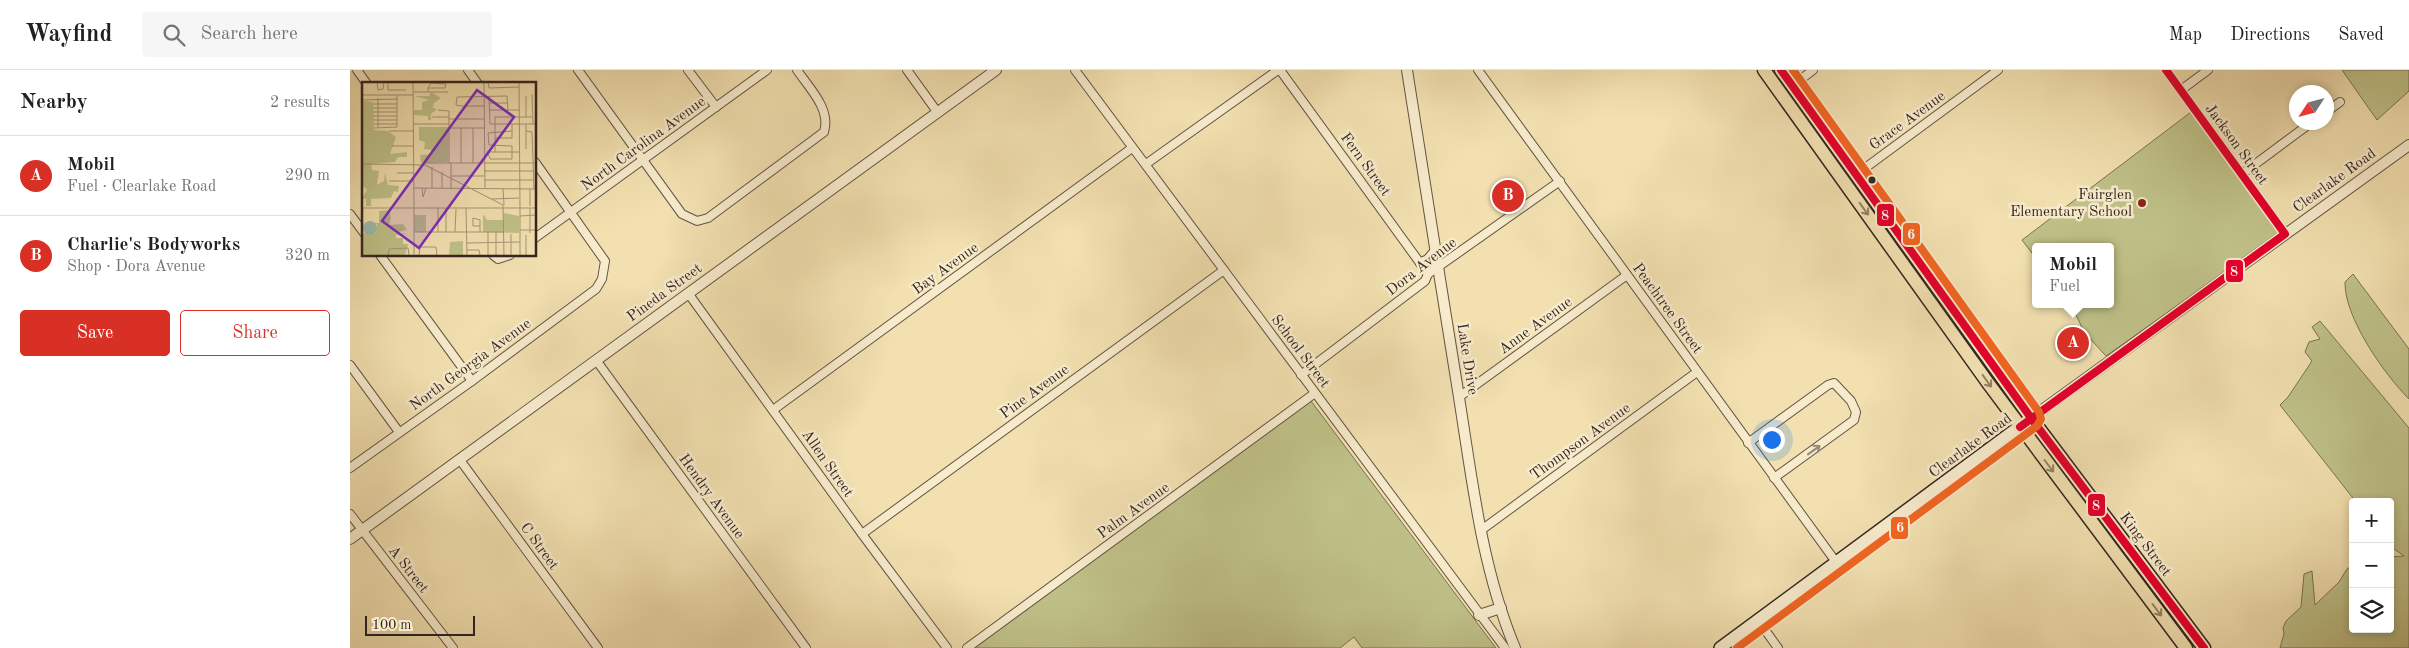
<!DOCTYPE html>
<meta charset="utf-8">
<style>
body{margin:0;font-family:"Old Standard TT",serif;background:#f6f6f6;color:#202124}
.controls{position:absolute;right:15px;bottom:15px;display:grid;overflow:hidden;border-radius:5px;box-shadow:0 2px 8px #0003}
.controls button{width:45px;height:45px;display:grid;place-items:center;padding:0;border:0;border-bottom:1px solid #e0e0e0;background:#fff;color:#202124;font:25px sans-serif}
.compass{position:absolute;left:1939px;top:15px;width:45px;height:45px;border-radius:50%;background:#fff;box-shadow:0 2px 8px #0003;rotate:234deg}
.scale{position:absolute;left:15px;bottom:12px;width:110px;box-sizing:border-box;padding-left:5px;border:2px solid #332520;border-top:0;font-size:14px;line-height:18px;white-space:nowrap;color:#332520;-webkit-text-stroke:4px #f7ebcc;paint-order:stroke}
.you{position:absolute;left:1421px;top:369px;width:18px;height:18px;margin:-12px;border:4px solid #fff;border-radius:50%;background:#1a73e8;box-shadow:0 0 0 8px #1a73e833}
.badge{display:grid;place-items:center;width:32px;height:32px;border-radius:50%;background:#d93025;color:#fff;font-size:16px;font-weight:700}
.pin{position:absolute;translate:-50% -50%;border:2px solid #fff;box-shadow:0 1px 5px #0006}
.popup{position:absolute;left:1682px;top:173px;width:82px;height:65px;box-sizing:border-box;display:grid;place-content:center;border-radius:5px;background:#fff;filter:drop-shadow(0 1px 4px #0005);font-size:16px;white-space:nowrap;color:#757577}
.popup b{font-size:19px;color:#202124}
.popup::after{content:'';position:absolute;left:50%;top:100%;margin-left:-10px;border:10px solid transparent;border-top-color:#fff}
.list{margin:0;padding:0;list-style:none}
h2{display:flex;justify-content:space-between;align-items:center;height:65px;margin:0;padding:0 20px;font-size:21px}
h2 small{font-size:16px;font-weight:400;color:#757577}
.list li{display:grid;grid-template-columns:32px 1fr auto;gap:15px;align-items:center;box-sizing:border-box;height:80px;padding:0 20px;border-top:1px solid #e0e0e0}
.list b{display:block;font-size:19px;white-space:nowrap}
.list p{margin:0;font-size:16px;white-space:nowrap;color:#757577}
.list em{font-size:16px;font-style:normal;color:#757577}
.actions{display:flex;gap:10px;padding:15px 20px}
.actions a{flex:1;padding:11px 0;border:1px solid #d93025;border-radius:5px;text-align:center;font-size:18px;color:#d93025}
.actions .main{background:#d93025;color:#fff}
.icon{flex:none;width:28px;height:28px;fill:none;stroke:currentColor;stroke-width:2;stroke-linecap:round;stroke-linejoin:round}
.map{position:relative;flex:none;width:2059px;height:578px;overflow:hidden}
header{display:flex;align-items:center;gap:30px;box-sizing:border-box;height:70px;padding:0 25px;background:#fff;border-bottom:1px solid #e0e0e0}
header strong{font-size:24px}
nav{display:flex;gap:28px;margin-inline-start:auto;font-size:18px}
.search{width:350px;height:45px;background:#f6f6f6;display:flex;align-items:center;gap:12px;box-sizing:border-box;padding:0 18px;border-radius:5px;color:#757577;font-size:19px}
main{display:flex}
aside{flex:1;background:#fff}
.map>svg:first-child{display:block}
.green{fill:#bfc188;stroke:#797354}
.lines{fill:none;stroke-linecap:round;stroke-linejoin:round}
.minor-casing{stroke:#635444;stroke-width:10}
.tertiary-casing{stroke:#635444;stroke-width:12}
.secondary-casing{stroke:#332520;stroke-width:14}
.primary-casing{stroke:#332520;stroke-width:15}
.minor{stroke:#f7ebcc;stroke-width:8}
.tertiary{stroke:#f7ebcc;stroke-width:10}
.secondary{stroke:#f7ebcc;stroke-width:11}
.primary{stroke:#f2e0b0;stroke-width:12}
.bus-1-casing{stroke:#f7ebcc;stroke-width:11}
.bus-2-casing{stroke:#f7ebcc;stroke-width:11}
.bus-1{stroke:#e4002b;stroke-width:8}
.bus-2{stroke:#f26522;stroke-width:8}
.oneway{stroke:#928268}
.oneway2{stroke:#958876}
.bus-dot{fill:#332520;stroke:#f7ebcc;stroke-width:2}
.poi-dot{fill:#8f2418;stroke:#f7ebcc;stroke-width:2}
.labels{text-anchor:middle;stroke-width:5;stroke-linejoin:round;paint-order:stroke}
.street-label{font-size:15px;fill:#332520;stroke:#f7ebcc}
.poi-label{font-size:15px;fill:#332520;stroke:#f7ebcc;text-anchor:end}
.inset-road{fill:none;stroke:#a69576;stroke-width:1}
.view{fill:#7b2cbf;fill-opacity:0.15;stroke:#7b2cbf;stroke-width:2.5}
.inset-edge{fill:none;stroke:#332520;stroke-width:2.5}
.line-badge{stroke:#f7ebcc;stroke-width:2}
.badge-label{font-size:14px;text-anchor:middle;font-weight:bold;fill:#fff}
</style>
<header>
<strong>Wayfind</strong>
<div class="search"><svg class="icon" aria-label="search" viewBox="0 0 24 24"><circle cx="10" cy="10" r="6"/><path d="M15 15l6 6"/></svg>Search here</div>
<nav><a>Map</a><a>Directions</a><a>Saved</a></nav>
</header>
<main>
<aside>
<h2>Nearby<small>2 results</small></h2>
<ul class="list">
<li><span class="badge">A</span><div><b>Mobil</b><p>Fuel · Clearlake Road</p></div><em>290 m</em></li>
<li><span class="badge">B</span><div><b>Charlie's Bodyworks</b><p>Shop · Dora Avenue</p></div><em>320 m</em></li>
</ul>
<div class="actions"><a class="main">Save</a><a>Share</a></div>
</aside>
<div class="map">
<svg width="2059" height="578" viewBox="0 0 2059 578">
<rect width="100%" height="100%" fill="#f2e0b0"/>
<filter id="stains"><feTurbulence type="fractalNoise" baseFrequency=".004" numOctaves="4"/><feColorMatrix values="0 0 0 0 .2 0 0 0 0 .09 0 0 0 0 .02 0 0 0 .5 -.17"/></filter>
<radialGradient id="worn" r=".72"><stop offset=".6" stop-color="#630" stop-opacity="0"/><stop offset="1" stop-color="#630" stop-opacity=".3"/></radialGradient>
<g class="green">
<polygon points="1992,0 2059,0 2059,21 2027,50"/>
<polygon points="1841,42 1930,163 1756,286 1734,262 1721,234 1760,234 1760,177 1686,177 1685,187 1672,170"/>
<path d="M2003,204L2059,279V329C2034,304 1994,247 1995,212Z"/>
<polygon points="1970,251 2059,358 2059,578 1930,578 1934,564 1933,558 1936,551 1951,537 1954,504 1962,501 1965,535 1989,512 1997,499 2003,495 2003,559 2040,559 2040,487 2054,486 2040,476 2040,432 2006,432 1930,335 1938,327 1962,291 1955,282 1959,272 1970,269 1962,257"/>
<polygon points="961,331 1146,578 1012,578 1004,567 990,578 623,578"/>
</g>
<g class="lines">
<g class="minor-casing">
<g id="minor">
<polyline points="7,0 17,14"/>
<polyline points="118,0 128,14"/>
<path d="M228,0L332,144L347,151L358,148L474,62C481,39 460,19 447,0"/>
<polyline points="338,0 366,37"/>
<polyline points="557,0 588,43"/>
<polyline points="725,0 1155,578"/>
<polyline points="930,0 1078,204"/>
<polyline points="1128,0 1486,492"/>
<polyline points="1816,0 1935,164"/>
<polyline points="1442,16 1463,0"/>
<polyline points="1831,20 1858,0"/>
<polyline points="1976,42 1990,32"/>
<polyline points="796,94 928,0"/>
<polyline points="1507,104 1648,0"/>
<polyline points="1892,104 1962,52"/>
<polyline points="0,144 14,163"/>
<polyline points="185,168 417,0"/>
<polyline points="30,185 122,311"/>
<polyline points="143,185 148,189 160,185"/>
<polyline points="338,223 512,464 597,578"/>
<polyline points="246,290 456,578"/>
<polyline points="0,295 49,362"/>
<polyline points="951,305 1075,211 1078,204 1210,111"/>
<polyline points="1109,327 1277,205"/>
<polyline points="423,340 782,78"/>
<polyline points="1398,373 1478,315 1484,313 1501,331 1506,342 1504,350 1424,408"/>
<polyline points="110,390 248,578"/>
<polyline points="0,398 122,311 246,219 252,209 255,191 185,92"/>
<polyline points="0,444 103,578"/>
<polyline points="1130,461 1347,302"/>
<polyline points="512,464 874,200"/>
<polyline points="1408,550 1428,578"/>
<polyline points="617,578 965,323"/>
</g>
</g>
<g class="tertiary-casing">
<g id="tertiary">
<path d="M1057,0C1073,107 1091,214 1108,321C1122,408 1131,496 1165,578"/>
<polyline points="1071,193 1078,190 1084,183"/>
<polyline points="1681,348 2059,75"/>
<polyline points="0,469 646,0"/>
<polyline points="1129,545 1151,538"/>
</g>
</g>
<g class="secondary-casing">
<polyline id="secondary" points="1370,578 1681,348"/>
</g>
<g class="primary-casing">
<g id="primary">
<polyline points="1414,0 1638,313 1836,578"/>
<polyline points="1431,0 1681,348 1854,578"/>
</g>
</g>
<use href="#minor" class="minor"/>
<use href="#tertiary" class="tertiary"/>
<use href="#secondary" class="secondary"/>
<use href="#primary" class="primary"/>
<g class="bus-1-casing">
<g id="bus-1">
<polyline points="1431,0 1681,348 1854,578"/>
<polyline points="1670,357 1935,164 1816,0"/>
</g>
</g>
<g class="bus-2-casing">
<polyline id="bus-2" points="1387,578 1687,356 1691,349 1689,342 1443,0"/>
</g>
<use href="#bus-1" class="bus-1"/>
<use href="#bus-2" class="bus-2"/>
</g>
<defs><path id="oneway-shaft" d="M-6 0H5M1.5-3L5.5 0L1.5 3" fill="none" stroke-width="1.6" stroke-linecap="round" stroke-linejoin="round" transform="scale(1.25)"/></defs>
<g class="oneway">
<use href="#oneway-shaft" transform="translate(1514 139) rotate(54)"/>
<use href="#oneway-shaft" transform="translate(1637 311) rotate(54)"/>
<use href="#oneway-shaft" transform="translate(1699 396) rotate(53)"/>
<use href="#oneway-shaft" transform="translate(1807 540) rotate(53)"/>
</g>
<use class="oneway2" href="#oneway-shaft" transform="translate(1464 380) rotate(-36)"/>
<circle class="bus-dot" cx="1522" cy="110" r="4.5"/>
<circle class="poi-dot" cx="1792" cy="133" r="5"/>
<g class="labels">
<g class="street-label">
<text transform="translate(1557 50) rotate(-36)" y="5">Grace Avenue</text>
<text transform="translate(293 73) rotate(-36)" y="5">North Carolina Avenue</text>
<text transform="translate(1887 74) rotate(54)" y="5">Jackson Street</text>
<text transform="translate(1016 94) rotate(54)" y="5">Fern Street</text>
<text transform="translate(1984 110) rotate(-36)" y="5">Clearlake Road</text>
<text transform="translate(1071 196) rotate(-38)" y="5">Dora Avenue</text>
<text transform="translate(595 198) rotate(-36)" y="5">Bay Avenue</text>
<text transform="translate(314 222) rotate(-36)" y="5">Pineda Street</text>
<text transform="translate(1318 238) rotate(54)" y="5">Peachtree Street</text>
<text transform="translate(1185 255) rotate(-36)" y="5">Anne Avenue</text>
<text transform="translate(951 281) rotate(53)" y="5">School Street</text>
<text transform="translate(1118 289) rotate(81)" y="5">Lake Drive</text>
<text transform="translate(120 294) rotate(-36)" y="5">North Georgia Avenue</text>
<text transform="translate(684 321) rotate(-36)" y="5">Pine Avenue</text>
<text transform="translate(1230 371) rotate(-36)" y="5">Thompson Avenue</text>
<text transform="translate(1620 375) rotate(-36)" y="5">Clearlake Road</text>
<text transform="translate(478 393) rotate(55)" y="5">Allen Street</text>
<text transform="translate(362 426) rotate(54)" y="5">Hendry Avenue</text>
<text transform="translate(783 440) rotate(-36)" y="5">Palm Avenue</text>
<text transform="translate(1796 474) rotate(53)" y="5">King Street</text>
<text transform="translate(190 476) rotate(54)" y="5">C Street</text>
<text transform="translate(59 499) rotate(52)" y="5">A Street</text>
</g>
<g class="poi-label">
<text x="1782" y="129">Fairglen<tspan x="1782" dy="17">Elementary School</tspan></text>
</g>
</g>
<g transform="translate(12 12)">
<rect width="174" height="174" fill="#f2e0b0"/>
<path d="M69,10L79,16L72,21L71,26L75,27L69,32V38H66V34L52,33V28H60V20L67,18L52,14H67ZM0,19L11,20L12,48L26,49L34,55L28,72L45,70V75H36L33,80L9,82L10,88L17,89L15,103L22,99L23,91L26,103L37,104L36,110L32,109L29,116L9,117V124H4V117L0,116L5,108L0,103ZM57,45H86V80L59,81L58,73L69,72V68L62,67L63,60L57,58ZM27,128L29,136L27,143L41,142L45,148L31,151L46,152L34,153V156H41V162H46L43,173H0V151H14L15,144V142L0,141H17V129ZM142,131L157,134V151L121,150V132L125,138H142ZM52,133H64V150H52ZM101,159V173H87L88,160Z" fill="#bfc188"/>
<path d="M1 146a7 7 0 1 1 14 0a7 7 0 1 1-14 0Z" fill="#9bbdac"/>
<path class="inset-road" d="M15,0L16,8L21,7L22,0M26,0V8H44M51,0L52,126M122,0L123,106M126,0L127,6L157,5M157,0L158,126M66,6L69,1L84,2L83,6H66V10M52,10H86M170,12L171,42M0,13H51M127,14L128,42H174M164,14V35M16,16V45M0,18L35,17M127,21H146M11,22H35M99,24L94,23L95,15L145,14L146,28M99,24H122M11,26H35M76,28L87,29V81M127,28H157M11,30H35M11,34H35M70,35H87M87,37H122M11,38H35M12,42H35M52,42H87M164,42V67M12,46L35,45V13M87,46H122M99,46V81M27,49H51M164,49L170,50L172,107M133,56H150V42M30,64H51M125,70H157M126,70L128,77H150V64L127,63L126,51L150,49M133,70V35H170M62,81H174M89,81V107M111,81V46M0,82L63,83L141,123L142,173M70,85V106M122,89H172M35,91H52M89,94H122M123,98H172M27,99H51M52,106L174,107M60,106L61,115L64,106M80,106V90M141,106L142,123M168,107V124M130,117L157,116M0,126H174M76,126V150M84,126V150M104,126L105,173M158,126V173M168,126V151M158,134L174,133M118,144H111V136L118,138V150M158,148H174M52,150H141M93,150L94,127M126,150V173M134,150V173M149,152V173M105,161L158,160M105,168H117L118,173M26,173L27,167L46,166L47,173M52,173V126M57,173L58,165H74L75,173M164,173V153"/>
<path class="view" d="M115,8L152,35L57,166L20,139Z"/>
<rect width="174" height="174" class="inset-edge"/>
</g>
<g class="line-badge">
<rect x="1526" y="133" width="19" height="24" rx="5" fill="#e4002b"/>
<rect x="1552" y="152" width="19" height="24" rx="5" fill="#f26522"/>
<rect x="1875" y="189" width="19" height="24" rx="5" fill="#e4002b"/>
<rect x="1737" y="423" width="19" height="24" rx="5" fill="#e4002b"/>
<rect x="1540" y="446" width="19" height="24" rx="5" fill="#f26522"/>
</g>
<g class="badge-label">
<text x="1535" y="150">8</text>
<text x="1561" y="169">6</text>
<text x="1884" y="206">8</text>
<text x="1746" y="440">8</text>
<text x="1550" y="462">6</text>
</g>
<rect width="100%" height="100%" filter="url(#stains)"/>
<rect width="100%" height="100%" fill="url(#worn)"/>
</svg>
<div class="controls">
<button>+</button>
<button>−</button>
<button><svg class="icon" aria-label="layers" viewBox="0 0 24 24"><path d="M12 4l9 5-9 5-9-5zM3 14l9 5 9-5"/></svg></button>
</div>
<svg class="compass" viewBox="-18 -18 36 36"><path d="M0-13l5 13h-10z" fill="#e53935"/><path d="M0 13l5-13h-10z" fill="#757577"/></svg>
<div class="scale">100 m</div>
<div class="you"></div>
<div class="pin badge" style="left:1723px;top:273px">A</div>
<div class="popup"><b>Mobil</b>Fuel</div>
<div class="pin badge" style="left:1158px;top:126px">B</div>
</div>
</main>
